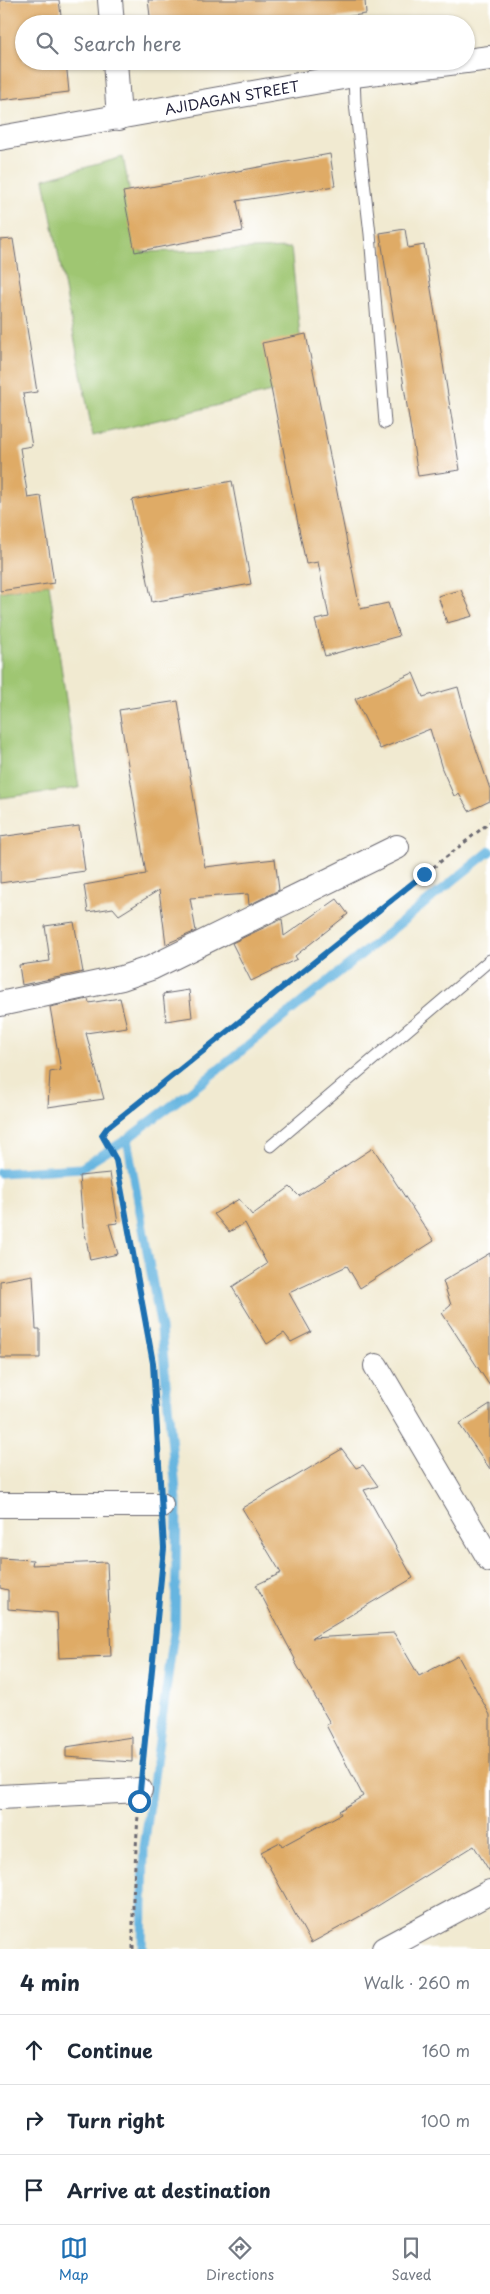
<!DOCTYPE html>
<meta charset="utf-8">
<style>
body{margin:0;font-family:"Playpen Sans",sans-serif;background:#f2f2f3;color:#1f2937}
.stop{position:absolute;width:15px;height:15px;margin:-11px;border:4px solid #1f6fb2;border-radius:50%;background:#fff}
.stop.end{background:#1f6fb2;border-color:#fff;box-shadow:0 1px 5px #0008}
.list{margin:0;padding:0;list-style:none}
h2{display:flex;justify-content:space-between;align-items:center;height:65px;margin:0;padding:0 20px;font-size:21px}
h2 small{font-size:16px;font-weight:400;color:#747a83}
.list li{display:grid;grid-template-columns:32px 1fr auto;gap:15px;align-items:center;box-sizing:border-box;height:70px;padding:0 20px;border-top:1px solid #e0e1e3}
.list b{display:block;font-size:19px;white-space:nowrap}
.list em{font-size:16px;font-style:normal;color:#747a83}
.icon{flex:none;width:28px;height:28px;fill:none;stroke:currentColor;stroke-width:2;stroke-linecap:round;stroke-linejoin:round}
.map{position:relative;flex:none;width:490px;height:1949px;overflow:hidden}
.search{position:absolute;background:#fff;box-shadow:0 1px 4px #0004;left:15px;right:15px;top:15px;height:55px;display:flex;align-items:center;gap:12px;box-sizing:border-box;padding:0 18px;border-radius:28px;color:#747a83;font-size:19px}
.sheet{height:275px;background:#fff}
nav{display:flex;justify-content:space-around;align-items:center;box-sizing:border-box;height:70px;border-top:1px solid #e0e1e3;background:#fff;font-size:14px;color:#747a83}
nav a{display:grid;justify-items:center;gap:2px}
nav .on{color:#1f6fb2}
.map>svg:first-child{display:block}
.green{fill:#9fc672;stroke:#607456}
.lines{fill:none;stroke-linecap:round;stroke-linejoin:round}
.stream{stroke:#66b5e0;stroke-width:9}
.building{fill:#dfab66}
.lane-casing{stroke:#6a6870;stroke-width:13}
.street-casing{stroke:#6a6870;stroke-width:26}
.path{stroke:#6a6870;stroke-width:3;stroke-dasharray:4 4;stroke-linecap:butt}
.lane{stroke:#fff;stroke-width:11}
.street{stroke:#fff;stroke-width:24}
.route{stroke:#1f6fb2;stroke-width:6}
.labels{text-anchor:middle;stroke-width:4.5;stroke-linejoin:round;paint-order:stroke}
.street-label{font-size:14px;fill:#22223b;stroke:#fff}
</style>
<div class="map">
<svg width="490" height="1949" viewBox="0 0 490 1949">
<rect width="100%" height="100%" fill="#fff"/>
<filter id="ink" filterUnits="userSpaceOnUse"><feTurbulence type="fractalNoise" baseFrequency=".02" numOctaves="2"/><feDisplacementMap in="SourceGraphic" scale="10" xChannelSelector="R" yChannelSelector="G"/><feConvolveMatrix kernelMatrix="1 2 1 2 8 2 1 2 1" color-interpolation-filters="sRGB"/></filter>
<filter id="wash" filterUnits="userSpaceOnUse"><feTurbulence type="fractalNoise" baseFrequency=".0096" numOctaves="4" result="noise"/><feDisplacementMap in="SourceGraphic" scale="20" xChannelSelector="R" yChannelSelector="G"/><feGaussianBlur stdDeviation="1.12" result="paint"/><feColorMatrix in="noise" values="0 0 0 0 0 0 0 0 0 0 0 0 0 0 0 0 0 1.4 0 .05"/><feComposite in="paint" operator="in"/></filter>
<g filter="url(#wash)">
<rect width="100%" height="100%" fill="#f1ead1"/>
<g class="green">
<polygon points="123,157 141,252 291,248 301,345 275,391 93,436 44,179"/>
<polygon points="49,584 79,788 0,798 0,592"/>
</g>
<g class="lines">
<g class="stream">
<polyline points="0,1173 81,1168 127,1139"/>
<polyline points="142,1949 144,1848 175,1626 177,1502 161,1329 127,1139 204,1081 490,851"/>
</g>
</g>
<g id="blocks">
<g class="building">
<polygon points="0,0 59,0 62,24 24,24 24,61 66,61 69,92 0,100"/>
<polygon points="148,0 365,0 366,14 296,24 151,24"/>
<polygon points="330,154 335,186 237,201 243,231 135,252 123,192"/>
<polygon points="405,229 408,248 424,245 460,470 418,476 380,233"/>
<polygon points="13,239 37,392 23,394 32,446 20,448 28,498 41,496 54,583 0,591 0,240"/>
<polygon points="306,334 360,609 388,603 399,636 325,656 315,620 329,617 318,562 306,564 262,343"/>
<polygon points="232,481 251,584 152,602 132,500"/>
<polygon points="461,590 473,616 447,623 438,596"/>
<polygon points="413,673 423,697 458,687 469,728 490,789 490,801 469,811 459,794 454,796 442,769 430,729 380,749 355,699"/>
<polygon points="178,701 205,867 275,859 279,890 249,905 248,894 190,898 196,931 166,944 159,890 119,915 113,908 88,912 84,885 146,874 119,710"/>
<polygon points="79,826 85,871 0,883 0,837"/>
<polygon points="337,899 348,914 295,956 297,959 251,981 232,943 282,919 284,936"/>
<polygon points="74,922 83,972 22,985 19,965 50,961 45,926"/>
<polygon points="189,990 192,1017 166,1021 163,994"/>
<polygon points="120,998 127,1027 86,1033 104,1099 48,1107 50,1072 61,1070 50,1007 88,999 89,1003"/>
<polygon points="373,1148 434,1241 360,1288 347,1266 289,1293 311,1332 291,1342 284,1333 267,1344 232,1287 267,1264 245,1223 229,1232 214,1214 239,1199 252,1215 290,1187 299,1196"/>
<polygon points="110,1173 118,1223 109,1224 118,1254 90,1260 84,1227 83,1227 79,1176"/>
<polygon points="490,1253 490,1386 442,1313 451,1305 443,1281"/>
<polygon points="33,1275 36,1329 40,1329 40,1358 0,1358 0,1281"/>
<polygon points="490,1404 490,1469 459,1424"/>
<polygon points="342,1449 356,1468 363,1465 378,1486 364,1490 413,1578 312,1638 394,1633 419,1676 458,1656 490,1715 490,1872 474,1846 368,1912 311,1943 261,1852 280,1842 282,1846 341,1814 339,1811 363,1796 326,1725 330,1723 294,1660 295,1659 256,1585 281,1573 242,1508"/>
<polygon points="0,1558 33,1560 32,1565 107,1562 111,1656 59,1658 57,1613 8,1609 8,1590 0,1588"/>
<polygon points="132,1737 132,1762 66,1757 66,1747"/>
</g>
</g>
</g>
<g filter="url(#ink)">
<use href="#blocks" fill-opacity="0" stroke="#6a6870" stroke-width="1"/>
<g class="lines">
<g class="lane-casing">
<g id="lane">
<polyline points="354,75 355,103 370,234 385,423"/>
<polyline points="271,1146 490,960"/>
</g>
</g>
<g class="street-casing">
<g id="street">
<polyline points="110,0 112,24"/>
<polyline points="115,61 119,118"/>
<polyline points="466,61 490,58"/>
<polyline points="0,138 354,75 465,61"/>
<polyline points="0,1004 122,978 151,968 397,847"/>
<polyline points="376,1366 490,1560"/>
<polyline points="0,1505 161,1505"/>
<polyline points="0,1797 140,1790"/>
<polyline points="384,1949 490,1892"/>
</g>
</g>
<g class="path">
<polyline points="160,1478 153,1363 116,1161 102,1135 107,1128 490,822"/>
<polyline points="142,1764 164,1548 163,1532"/>
<polyline points="133,1949 133,1899 138,1815"/>
</g>
<use href="#lane" class="lane"/>
<use href="#street" class="street"/>
</g>
</g>
<g class="lines" filter="url(#ink)">
<polyline class="route" points="139,1801 164,1548 153,1363 116,1160 102,1135 107,1128 424,874"/>
</g>
<g class="labels">
<g class="street-label">
<text transform="translate(232 98) rotate(-10)" y="5">AJIDAGAN STREET</text>
</g>
</g>
</svg>
<div class="stop" style="left:139px;top:1801px"></div>
<div class="stop end" style="left:424px;top:874px"></div>
<div class="search"><svg class="icon" aria-label="search" viewBox="0 0 24 24"><circle cx="10" cy="10" r="6"/><path d="M15 15l6 6"/></svg>Search here</div>
</div>
<section class="sheet">
<h2>4 min<small>Walk · 260 m</small></h2>
<ul class="list">
<li><svg class="icon" aria-label="ahead" viewBox="0 0 24 24"><path d="M12 20V5M6 11l6-6 6 6"/></svg><div><b>Continue</b></div><em>160 m</em></li>
<li><svg class="icon" aria-label="right" viewBox="0 0 24 24"><path d="M7 20v-9h11M14 6l5 5-5 5"/></svg><div><b>Turn right</b></div><em>100 m</em></li>
<li><svg class="icon" aria-label="arrive" viewBox="0 0 24 24"><path d="M6 21V4h12l-3 4 3 4H6"/></svg><div><b>Arrive at destination</b></div></li>
</ul>
</section>
<nav>
<a class="on"><svg class="icon" aria-label="map" viewBox="0 0 24 24"><path d="M3 6l6-2 6 2 6-2v14l-6 2-6-2-6 2zM9 4v14M15 6v14"/></svg>Map</a>
<a><svg class="icon" aria-label="directions" viewBox="0 0 24 24"><path d="M12 3l9 9-9 9-9-9zM9 14v-3h6M13 9l2 2-2 2"/></svg>Directions</a>
<a><svg class="icon" aria-label="saved" viewBox="0 0 24 24"><path d="M7 4h10v16l-5-4-5 4z"/></svg>Saved</a>
</nav>
